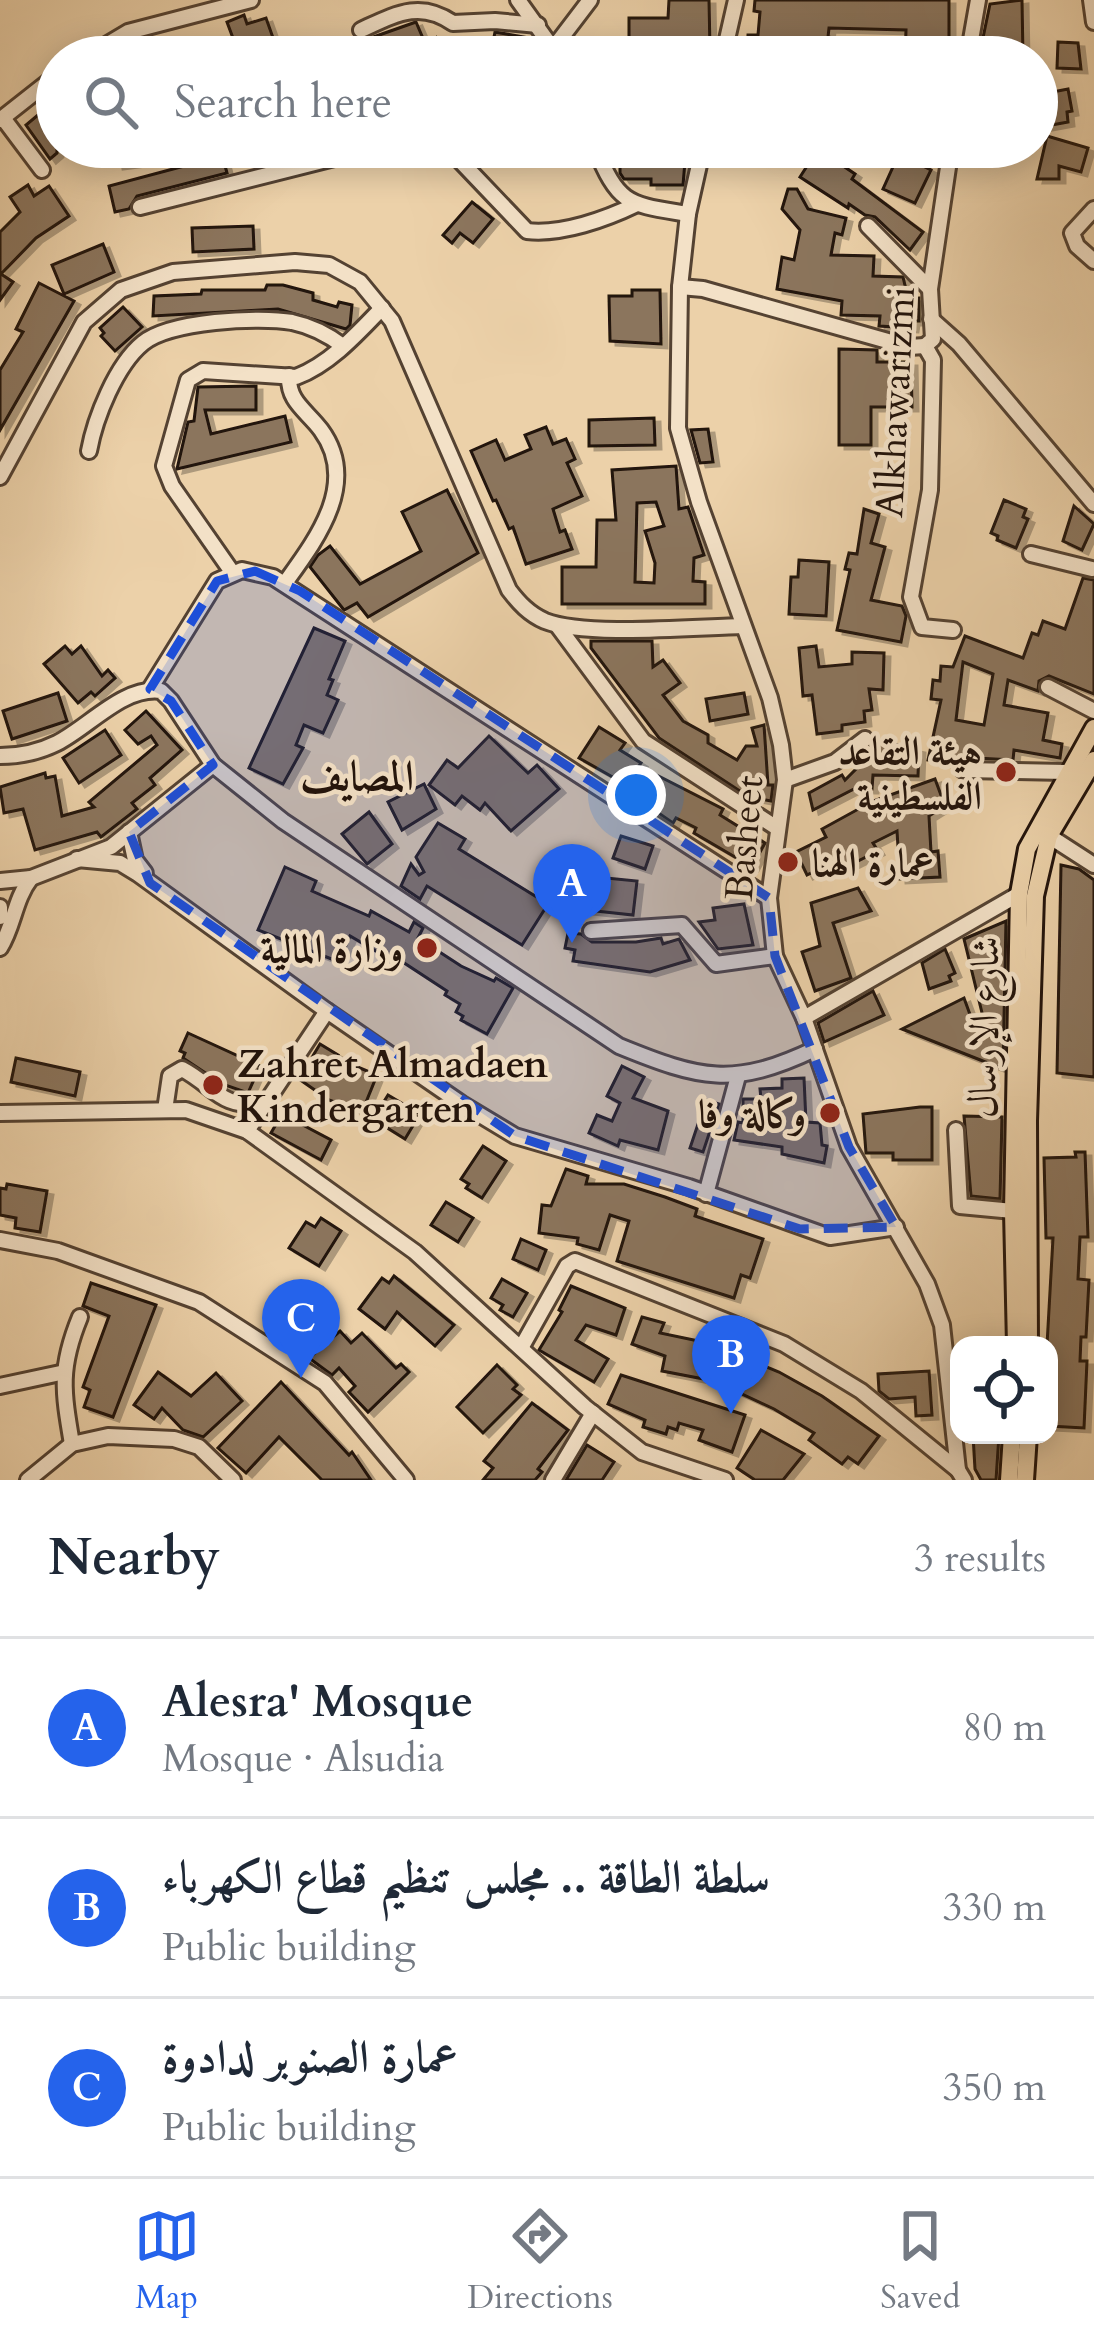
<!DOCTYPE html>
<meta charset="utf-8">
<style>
body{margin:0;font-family:Cardo,Amiri,serif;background:#f2f2f3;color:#1f2937}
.controls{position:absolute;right:36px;bottom:36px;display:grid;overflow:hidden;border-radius:24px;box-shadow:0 6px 30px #0003}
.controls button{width:108px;height:108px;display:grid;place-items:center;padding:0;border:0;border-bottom:3px solid #e0e1e3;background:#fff;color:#1f2937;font:60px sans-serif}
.you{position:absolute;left:636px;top:795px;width:42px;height:42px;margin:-30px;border:9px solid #fff;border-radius:50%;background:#1a73e8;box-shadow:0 0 0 18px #1a73e833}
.badge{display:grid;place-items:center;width:78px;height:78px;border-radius:50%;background:#2563eb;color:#fff;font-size:39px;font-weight:700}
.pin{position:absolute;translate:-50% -99px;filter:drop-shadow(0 3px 6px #0008)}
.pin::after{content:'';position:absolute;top:63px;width:42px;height:36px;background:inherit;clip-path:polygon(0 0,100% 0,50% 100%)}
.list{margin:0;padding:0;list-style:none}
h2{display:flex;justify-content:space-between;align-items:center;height:156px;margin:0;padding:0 48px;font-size:51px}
h2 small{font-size:39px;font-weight:400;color:#747a83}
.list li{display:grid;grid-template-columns:78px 1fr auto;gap:36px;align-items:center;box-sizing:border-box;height:180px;padding:0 48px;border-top:3px solid #e0e1e3}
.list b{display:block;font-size:45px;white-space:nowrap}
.list p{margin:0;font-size:39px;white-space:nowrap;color:#747a83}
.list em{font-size:39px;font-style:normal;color:#747a83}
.icon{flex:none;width:66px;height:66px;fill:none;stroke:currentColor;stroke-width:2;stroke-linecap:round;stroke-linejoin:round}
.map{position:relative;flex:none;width:1094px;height:1480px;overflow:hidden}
.search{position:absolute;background:#fff;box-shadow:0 6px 30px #0003;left:36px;right:36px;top:36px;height:132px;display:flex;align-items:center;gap:30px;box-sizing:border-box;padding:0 42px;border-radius:66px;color:#747a83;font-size:45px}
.sheet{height:696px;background:#fff}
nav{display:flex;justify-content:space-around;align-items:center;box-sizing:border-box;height:168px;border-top:3px solid #e0e1e3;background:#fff;font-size:33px;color:#747a83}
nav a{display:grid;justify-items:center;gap:6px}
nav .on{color:#2563eb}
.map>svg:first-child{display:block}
.building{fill:#8b755d;stroke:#21120a;stroke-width:3;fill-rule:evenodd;filter:url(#shadow)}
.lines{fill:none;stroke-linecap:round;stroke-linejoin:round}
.minor-casing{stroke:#544232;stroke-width:20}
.major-casing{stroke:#21120a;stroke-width:22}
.minor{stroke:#f3e1c7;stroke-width:14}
.major{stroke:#ecd1a9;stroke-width:16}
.marked{fill:#1d4ed8;fill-opacity:0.2;stroke:#1d4ed8;stroke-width:9;stroke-dasharray:24 15;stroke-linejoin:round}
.poi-dot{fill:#8f2418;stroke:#f3e1c7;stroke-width:4.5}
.labels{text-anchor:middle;stroke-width:9;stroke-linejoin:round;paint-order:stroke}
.street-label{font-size:39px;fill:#21120a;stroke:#f3e1c7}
.poi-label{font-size:39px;font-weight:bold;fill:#21120a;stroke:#f3e1c7;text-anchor:end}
.neighbourhood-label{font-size:42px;font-weight:bold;fill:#21120a;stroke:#f3e1c7}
</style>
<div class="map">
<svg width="1094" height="1480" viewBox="0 0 1094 1480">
<defs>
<filter id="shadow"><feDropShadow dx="6" dy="4" stdDeviation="0" flood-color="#0004"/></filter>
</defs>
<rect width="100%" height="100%" fill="#ecd1a9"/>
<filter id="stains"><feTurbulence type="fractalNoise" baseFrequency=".00167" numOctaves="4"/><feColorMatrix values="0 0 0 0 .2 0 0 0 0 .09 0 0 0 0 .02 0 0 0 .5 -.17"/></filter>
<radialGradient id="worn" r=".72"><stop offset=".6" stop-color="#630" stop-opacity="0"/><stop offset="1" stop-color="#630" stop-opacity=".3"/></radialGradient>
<g class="building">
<polygon points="669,0 709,0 710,50 629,48 629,18 668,18"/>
<polygon points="755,0 949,0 949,42 937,42 936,57 905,57 906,30 829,28 828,37 885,47 883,57 747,57 748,35 758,35 760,12 754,11"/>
<polygon points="1022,0 1023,57 979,57 990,4"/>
<polygon points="244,15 247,24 266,18 277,49 286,45 290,57 240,57 227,22"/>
<polygon points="416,22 425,43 435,38 431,57 371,57 365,40"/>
<polygon points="495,32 529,38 525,57 490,57"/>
<polygon points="1058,42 1078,43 1081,69 1057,68"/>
<polygon points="1068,89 1072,111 1067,112 1068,122 1041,127 1037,95"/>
<polygon points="57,99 57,153 50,159 26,125"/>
<polygon points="1047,136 1088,148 1081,172 1059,166 1059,179 1037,179"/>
<polygon points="114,147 146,147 148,161 117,165"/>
<polygon points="203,147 220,147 227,173 137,196 129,209 115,212 109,186 203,161"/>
<polygon points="902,147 930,147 923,166 931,170 915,203 883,189"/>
<polygon points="818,149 855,174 852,179 923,232 910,250 875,217 865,215 849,204 848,208 800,177"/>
<polygon points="620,150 686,150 683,185 651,185 651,179 624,179 620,173"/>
<polygon points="28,185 34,196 49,186 69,216 36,238 1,274 13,282 0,300 0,232 20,212 10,197"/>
<polygon points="788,189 797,189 808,209 846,218 842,235 835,233 831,255 874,256 873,276 903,277 908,298 919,298 919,321 913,321 912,328 879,326 880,316 841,315 842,301 777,289 782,257 794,260 800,230 782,209"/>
<polygon points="472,202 493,219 473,243 460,233 452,243 443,235"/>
<polygon points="253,226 254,249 193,252 192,228"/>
<polygon points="103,244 114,272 64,294 52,265"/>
<polygon points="39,283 74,301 0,430 0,370 23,332 16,329"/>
<polygon points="267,285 283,285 313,293 313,300 337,307 339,302 352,305 350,325 346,329 278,309 153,316 154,296 201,294 202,290 265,290"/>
<polygon points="632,290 660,290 661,344 610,341 609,296 632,296"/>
<polygon points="123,307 142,327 115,351 101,336 104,333 100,328"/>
<polygon points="839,349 877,350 877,362 911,362 912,407 871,407 871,445 839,445"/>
<polygon points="256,386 256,410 205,410 211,434 285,416 291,442 177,469 188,422 194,421 198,387"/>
<polygon points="654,418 655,445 589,446 589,420"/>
<polygon points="546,427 553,444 566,439 575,459 567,463 582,496 553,509 560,532 565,530 572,549 526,564 513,527 509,529 496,500 493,501 471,451 496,440 505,460 531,449 525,435"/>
<polygon points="708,429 713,462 700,463 691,430"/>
<path d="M676,466L679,509L688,507L704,555L694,558L693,581L705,582V604H562V567H596L597,520H616L612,470ZM656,502L664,526L645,531L655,563L654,583L635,582L637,503Z"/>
<polygon points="447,490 478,553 368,617 357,603 344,610 310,567 318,555 330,546 360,584 421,551 402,512"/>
<polygon points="1004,500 1026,509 1023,517 1028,519 1016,548 997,540 998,536 991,533"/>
<polygon points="1074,506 1094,524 1082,550 1063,541"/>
<polygon points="864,509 879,514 871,543 885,547 871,600 902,606 906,616 901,642 837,630 850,570 845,569 849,553 857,554"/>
<polygon points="799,560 829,562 826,616 789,614 791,577 798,577"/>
<path d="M1083,578L1094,580V694L1049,676L1039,681L1038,691L1008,680L1004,705L1048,713L1043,740L1062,744L1060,758L1014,750L1013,760L958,757L953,764L928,760L941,700L931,699L933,680L940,681L941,666L953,667L965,636L1023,658L1032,633L1038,635L1043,621L1065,629ZM963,662L993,674L984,725L956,720Z"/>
<polygon points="314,628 345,641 329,679 333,680 327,695 338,700 323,733 304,725 296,745 303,748 283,784 249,768"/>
<polygon points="591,641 652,641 653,667 663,660 680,683 663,695 683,721 708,735 708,743 737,760 746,746 757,746 752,728 764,725 768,785 773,785 771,801 749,797 659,738 591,648"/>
<polygon points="65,646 72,654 81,646 102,676 108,670 115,678 95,696 91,692 78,703 44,664"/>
<polygon points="816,646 819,667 852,664 852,652 884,653 883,690 869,689 872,710 864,711 865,722 842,725 842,731 817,734 812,695 803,696 799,648"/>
<polygon points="58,693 67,721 12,739 3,711"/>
<polygon points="744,693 748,714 710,721 706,699"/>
<polygon points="146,711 182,750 150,778 155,785 132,803 137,809 101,837 97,832 35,850 23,809 4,813 0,787 45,773 46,778 55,776 62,816 94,807 89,802 157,745 151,736 138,744 125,730"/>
<polygon points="599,727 625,743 620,750 641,763 639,766 723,809 720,815 765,843 752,867 694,833 696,828 676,818 673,823 657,812 660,808 651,803 653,800 579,758"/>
<polygon points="105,730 121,755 79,783 63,758"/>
<polygon points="489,736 528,773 537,765 559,789 511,831 485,803 480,810 462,796 455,805 429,785 447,760 458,768"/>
<polygon points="883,742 919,749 918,776 873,775 872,789 854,789 813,810 809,793 842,775 845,780"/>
<polygon points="935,779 945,806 929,816 931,852 938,851 940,877 900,879 897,831 873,843 878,851 844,868 839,859 807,875 796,852 826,837 822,829 873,801"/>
<polygon points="424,784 436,809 402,830 388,802"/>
<polygon points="369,812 392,844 367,864 342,834"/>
<polygon points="438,823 465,839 459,849 548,904 522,945 427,886 420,899 401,886 411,864 419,875 424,872 416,857"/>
<polygon points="621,836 653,846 645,869 613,858"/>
<polygon points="1061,865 1079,869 1094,880 1094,1077 1057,1073"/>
<polygon points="285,867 316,881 312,891 369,916 371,911 409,932 414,922 423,928 418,938 461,966 494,981 496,978 513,988 487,1034 461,1020 463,1016 456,1012 460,1004 445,995 447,991 395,957 393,961 350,936 339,962 258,930"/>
<polygon points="596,877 637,881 633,915 586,910 587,891 594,892"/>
<polygon points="858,888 871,911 833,923 851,978 815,991 802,952 820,946 811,903"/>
<polygon points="744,904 753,945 718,949 699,922 715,920 713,908"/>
<polygon points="1006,921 1003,1069 902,1029 964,998 972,1020 983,1017 964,939"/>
<polygon points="568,933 581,934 592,942 636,942 661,938 663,944 679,939 690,960 650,972 573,961 575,950 565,948"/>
<polygon points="945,949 955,973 949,976 951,981 929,989 922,963"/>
<polygon points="873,991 884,1015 824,1042 818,1023"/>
<polygon points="188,1033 260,1066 248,1093 222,1084 183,1058 185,1053 180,1051"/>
<polygon points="320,1044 338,1055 336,1058 377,1075 362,1112 329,1100 299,1079"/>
<polygon points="16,1058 80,1072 75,1096 11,1082"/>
<polygon points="622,1066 644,1077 633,1098 668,1111 658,1150 620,1140 618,1146 589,1133 597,1115 612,1121 620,1103 607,1096"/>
<polygon points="804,1078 806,1122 820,1123 822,1145 827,1146 824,1163 782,1154 782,1147 734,1140 738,1122 743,1123 743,1099 761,1099 760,1089 782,1088 782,1079"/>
<polygon points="388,1095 420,1114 405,1139 373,1119"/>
<polygon points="706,1100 719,1104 703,1152 690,1148"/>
<polygon points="920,1107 932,1107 932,1160 893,1160 893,1153 866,1153 863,1114"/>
<polygon points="282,1114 331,1140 321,1160 271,1133"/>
<polygon points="964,1116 1002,1117 1000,1199 971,1196"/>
<polygon points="483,1146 506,1161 482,1198 466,1188 469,1184 461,1179"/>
<polygon points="1075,1152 1085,1152 1088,1237 1080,1237 1078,1279 1089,1280 1086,1337 1081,1337 1080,1361 1087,1361 1084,1428 1049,1426 1047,1345 1053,1238 1046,1238 1044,1158 1076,1157"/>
<polygon points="566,1169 588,1176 586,1184 624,1184 665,1197 697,1209 695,1216 763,1239 750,1278 741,1275 734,1298 617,1261 629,1221 610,1215 599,1250 577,1244 578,1238 539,1233 542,1205 551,1206"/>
<polygon points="7,1184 47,1191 40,1232 15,1228 16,1218 0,1215 0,1188 6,1189"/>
<polygon points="446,1202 473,1218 458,1242 431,1225"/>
<polygon points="321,1218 341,1231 319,1266 289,1248 306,1222 315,1227"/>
<polygon points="521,1239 546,1250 538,1270 513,1259"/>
<polygon points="394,1276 454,1325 435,1346 397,1312 385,1329 359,1309 382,1278 389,1283"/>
<polygon points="502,1279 527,1293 513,1317 500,1310 503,1305 491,1298"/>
<polygon points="91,1283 156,1305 113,1417 84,1407 90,1390 83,1387 109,1316 83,1306"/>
<polygon points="571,1286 625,1308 616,1335 586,1325 576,1340 608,1359 594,1382 539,1350 562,1312 559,1310"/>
<polygon points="642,1317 664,1323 660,1333 708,1343 779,1372 822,1396 879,1436 858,1464 848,1457 842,1464 809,1440 814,1433 774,1409 714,1381 662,1371 665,1356 632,1344"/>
<polygon points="340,1331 351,1343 362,1333 396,1368 401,1364 409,1372 368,1412 349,1392 355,1386 339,1368 332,1375 309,1358"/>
<polygon points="497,1365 517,1385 513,1389 521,1395 483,1433 457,1407"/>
<polygon points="929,1371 932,1415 916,1416 915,1397 889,1399 879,1391 878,1374"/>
<polygon points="158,1372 191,1396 216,1373 242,1401 203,1437 183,1430 162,1408 154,1419 134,1405"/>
<polygon points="621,1375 745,1415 732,1452 699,1440 703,1430 679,1423 677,1430 668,1427 666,1434 643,1427 645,1420 608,1404"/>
<polygon points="281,1382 349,1455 352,1452 371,1480 322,1480 279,1437 246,1473 218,1448"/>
<polygon points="532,1403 568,1430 538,1469 542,1472 535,1480 483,1480 493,1468 484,1461"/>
<polygon points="761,1430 804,1454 783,1480 755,1480 737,1468"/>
<polygon points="973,1435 999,1435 996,1480 981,1480 975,1469"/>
<polygon points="587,1445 614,1462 602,1480 566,1480"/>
</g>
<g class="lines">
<g class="minor-casing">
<g id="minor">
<polyline points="518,0 559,57"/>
<polyline points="1091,0 1094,22"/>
<path d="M361,30C396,14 420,0 453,23L495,21L538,25"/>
<polyline points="555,46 590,0"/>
<polyline points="86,57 128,32 251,0"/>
<polyline points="723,57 736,0"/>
<polyline points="968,57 978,0"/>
<polyline points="3,118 42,170"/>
<polyline points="0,120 57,75"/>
<path d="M447,147L527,231C562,235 606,219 637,204"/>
<path d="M595,147C619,206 628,204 688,214"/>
<polyline points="703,147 688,214 680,287 678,428 699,502 770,698 781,745 785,780 769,898 775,956 804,1018 849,1147 927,1284 942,1325 958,1470 964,1480"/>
<polyline points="140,207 378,147"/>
<polyline points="1094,209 1072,233 1077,246 1094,261"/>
<polyline points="868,226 930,289"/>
<polyline points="680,287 703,289 909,347 925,346"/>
<polyline points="931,319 959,344 1094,504"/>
<polyline points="925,346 933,360 930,490 911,597 922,627 953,630"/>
<polyline points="925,346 933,339 930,289 951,147"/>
<path d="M89,451C95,418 116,365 143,343C170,321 259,316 292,322C311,326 327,334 343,346"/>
<path d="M0,477L84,322L121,290L173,272L295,262L329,265L360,282L392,321L509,590C519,603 529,614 545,621C585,637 695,627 743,626"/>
<polyline points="1031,554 1092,569"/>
<path d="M232,572L172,486L164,466L188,380L203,371L296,377C330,364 357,334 382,308"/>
<path d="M285,583C316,540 360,483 321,430C306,410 288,402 289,376"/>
<polyline points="557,625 643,741 777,828"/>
<polyline points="1048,687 1094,711"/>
<polyline points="150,689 217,581 242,570 273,577 769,898"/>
<path d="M0,756C20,756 39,752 57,743C89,727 123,686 161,691L171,701L213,765L283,821L619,1046C700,1079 733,1088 815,1049"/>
<polyline points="963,770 1066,772"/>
<polyline points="785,780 835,762 865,739"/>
<polyline points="129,832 135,860 145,873"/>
<polyline points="1049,836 1094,865"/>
<polyline points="77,859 120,863 138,874 327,1011 462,1104 515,1136 689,1187 830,1237 896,1227"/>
<polyline points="0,881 31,878 111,847 213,765"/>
<polyline points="0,907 0,917"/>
<polyline points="591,931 682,925 716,964 775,956"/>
<path d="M0,948C14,926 14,900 31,878"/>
<polyline points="804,1018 1019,894"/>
<path d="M165,1110L170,1076L182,1069C216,1087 218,1108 265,1104"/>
<polyline points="0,1113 186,1110 247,1131 415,1252 585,1407 642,1452 725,1480"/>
<polyline points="956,1130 960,1206 1013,1211"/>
<polyline points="247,1131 327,1011"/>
<polyline points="706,1194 738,1076"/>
<polyline points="0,1240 58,1251 199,1302 325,1383 406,1480"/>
<polyline points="521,1348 567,1266 575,1261 784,1344 861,1391 958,1470"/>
<polyline points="0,1386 65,1372"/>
<path d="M72,1444C63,1391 59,1368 80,1317"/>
<polyline points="28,1480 72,1444 108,1436 174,1439 199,1447 233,1480"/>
<polyline points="553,1480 593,1413"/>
</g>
</g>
<g class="major-casing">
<g id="major">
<polyline points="1016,1345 1013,1211 1019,894 1027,849 1094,728"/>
<polyline points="1029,1345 1028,1121 1035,896 1049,836 1094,760"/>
<polyline points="1009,1480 1012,1435"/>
<polyline points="1025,1480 1028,1435"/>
</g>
</g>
<use href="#minor" class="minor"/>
<use href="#major" class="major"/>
</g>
<path class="marked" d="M255,571L300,591L769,898L775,956L849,1147L896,1227L800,1229L515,1136L150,883L129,832L213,765L171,701L150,689L217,581Z"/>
<g class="poi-dot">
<circle cx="1006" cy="772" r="12"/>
<circle cx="788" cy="862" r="12"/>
<circle cx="427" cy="948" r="12"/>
<circle cx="213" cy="1085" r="12"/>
<circle cx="830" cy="1113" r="12"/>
</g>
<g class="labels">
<g class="street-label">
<text transform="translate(894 402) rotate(-87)" y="14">Alkhawarizmi</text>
<text transform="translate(743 838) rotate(-85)" y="14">Basheet</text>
<text transform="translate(983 1027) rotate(-89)" y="14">شارع الإرسال</text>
</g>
<g class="poi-label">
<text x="982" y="764">هيئة التقاعد<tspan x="982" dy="45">الفلسطينية</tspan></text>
<text x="812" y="876" text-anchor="start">عمارة الهنا</text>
<text x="403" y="962">وزارة المالية</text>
<text x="237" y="1077" text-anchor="start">Zahret Almadaen<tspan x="237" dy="45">Kindergarten</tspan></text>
<text x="806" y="1127">وكالة وفا</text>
</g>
<g class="neighbourhood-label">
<text x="357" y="790">المصايف</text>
</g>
</g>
<rect width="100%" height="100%" filter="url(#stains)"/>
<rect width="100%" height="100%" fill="url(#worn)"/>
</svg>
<div class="controls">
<button><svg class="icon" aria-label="locate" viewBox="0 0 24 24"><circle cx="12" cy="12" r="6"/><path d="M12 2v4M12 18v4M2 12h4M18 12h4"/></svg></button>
</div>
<div class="you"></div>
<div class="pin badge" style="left:572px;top:943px">A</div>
<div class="pin badge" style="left:731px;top:1414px">B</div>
<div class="pin badge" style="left:301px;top:1378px">C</div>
<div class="search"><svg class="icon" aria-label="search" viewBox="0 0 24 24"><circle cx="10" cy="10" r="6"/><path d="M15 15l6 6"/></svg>Search here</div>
</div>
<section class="sheet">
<h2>Nearby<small>3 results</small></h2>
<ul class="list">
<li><span class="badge">A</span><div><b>Alesra' Mosque</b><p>Mosque · Alsudia</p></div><em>80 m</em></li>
<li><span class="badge">B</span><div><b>سلطة الطاقة .. مجلس تنظيم قطاع الكهرباء</b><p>Public building</p></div><em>330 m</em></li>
<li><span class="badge">C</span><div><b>عمارة الصنوبر لدادوة</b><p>Public building</p></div><em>350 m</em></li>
</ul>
</section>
<nav>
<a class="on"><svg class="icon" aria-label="map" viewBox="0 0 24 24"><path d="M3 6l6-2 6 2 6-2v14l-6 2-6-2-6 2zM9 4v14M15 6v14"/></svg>Map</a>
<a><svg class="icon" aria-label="directions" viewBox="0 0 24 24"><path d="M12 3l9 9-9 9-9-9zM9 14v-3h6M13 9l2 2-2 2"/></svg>Directions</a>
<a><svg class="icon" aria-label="saved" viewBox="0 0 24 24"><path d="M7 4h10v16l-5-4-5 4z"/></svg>Saved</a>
</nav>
